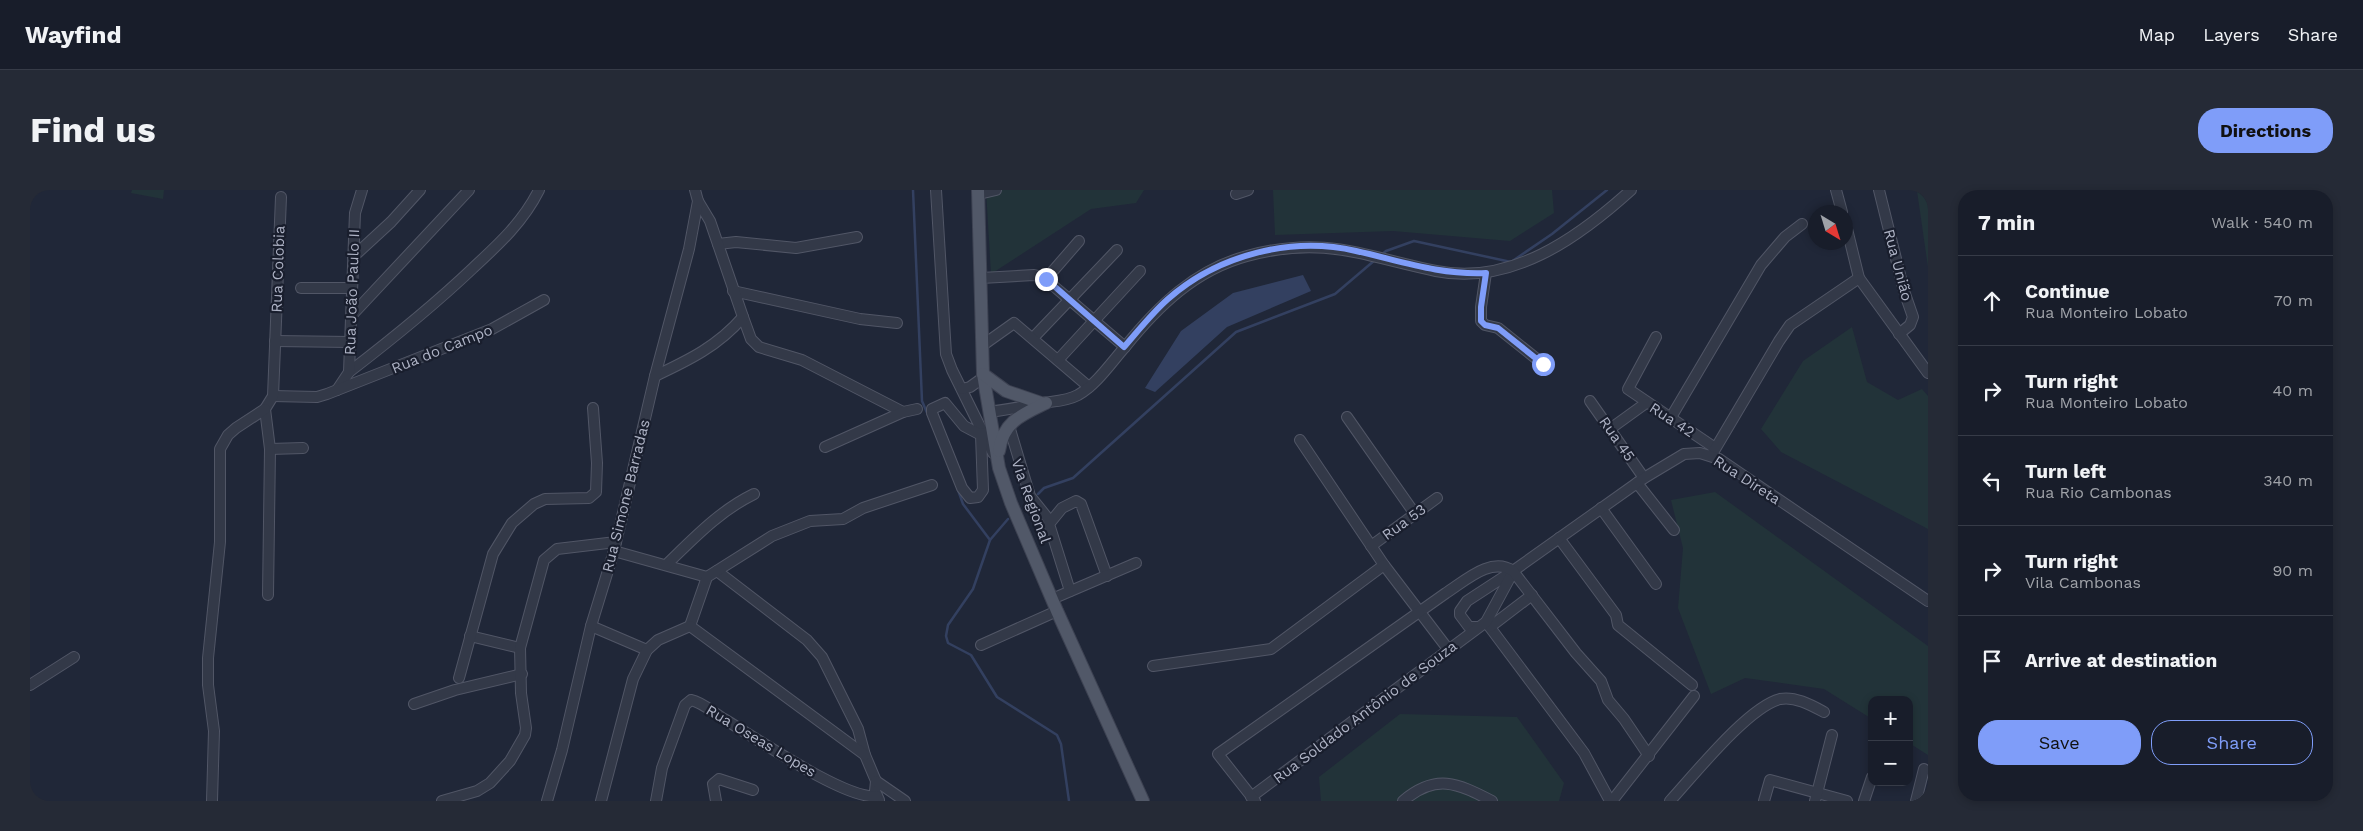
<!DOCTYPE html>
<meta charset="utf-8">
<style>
body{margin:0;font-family:"Work Sans",sans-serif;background:#252a36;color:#f1f3f6}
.controls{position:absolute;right:15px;bottom:15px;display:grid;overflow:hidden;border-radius:10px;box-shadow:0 2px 8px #0003}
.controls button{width:45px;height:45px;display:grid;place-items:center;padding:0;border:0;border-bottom:1px solid #363b47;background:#181d2a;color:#f1f3f6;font:25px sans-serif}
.compass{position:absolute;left:1778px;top:15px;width:45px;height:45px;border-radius:50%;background:#181d2a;box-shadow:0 2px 8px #0003;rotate:142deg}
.stop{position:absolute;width:15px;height:15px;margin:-11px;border:4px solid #7f9df9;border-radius:50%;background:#fff}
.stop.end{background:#7f9df9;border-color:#fff;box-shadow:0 1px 5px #0008}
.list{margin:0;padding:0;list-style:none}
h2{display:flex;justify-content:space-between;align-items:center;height:65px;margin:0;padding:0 20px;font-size:21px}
h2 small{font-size:16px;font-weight:400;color:#9fa2a8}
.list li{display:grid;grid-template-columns:32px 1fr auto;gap:15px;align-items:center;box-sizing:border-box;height:90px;padding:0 20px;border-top:1px solid #363b47}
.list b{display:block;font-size:19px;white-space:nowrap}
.list p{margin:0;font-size:16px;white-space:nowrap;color:#9fa2a8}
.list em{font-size:16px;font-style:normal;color:#9fa2a8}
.actions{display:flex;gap:10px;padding:15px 20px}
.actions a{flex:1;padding:11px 0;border:1px solid #7f9df9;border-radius:20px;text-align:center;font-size:18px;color:#7f9df9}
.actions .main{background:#7f9df9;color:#111}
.icon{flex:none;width:28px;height:28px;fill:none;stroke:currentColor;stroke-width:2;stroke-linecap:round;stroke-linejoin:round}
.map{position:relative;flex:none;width:1898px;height:611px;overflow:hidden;border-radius:20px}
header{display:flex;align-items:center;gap:30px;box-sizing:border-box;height:70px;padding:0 25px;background:#181d2a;border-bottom:1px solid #363b47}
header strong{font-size:24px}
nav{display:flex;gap:28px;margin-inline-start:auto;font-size:18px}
.intro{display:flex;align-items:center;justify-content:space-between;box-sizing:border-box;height:120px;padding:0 30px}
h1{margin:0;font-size:35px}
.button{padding:12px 22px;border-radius:20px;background:#7f9df9;color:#111;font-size:18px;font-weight:700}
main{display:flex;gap:30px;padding:0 30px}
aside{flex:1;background:#181d2a;border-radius:20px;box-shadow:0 2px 8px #0003}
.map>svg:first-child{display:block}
.green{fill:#223339}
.water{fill:#334060}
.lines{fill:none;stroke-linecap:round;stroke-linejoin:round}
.stream{stroke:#334060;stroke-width:2.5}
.minor-casing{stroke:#515666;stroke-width:12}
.major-casing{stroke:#3d4252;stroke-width:14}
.minor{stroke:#333948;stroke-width:10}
.major{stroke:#515868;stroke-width:12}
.route{stroke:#7f9df9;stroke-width:6}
.labels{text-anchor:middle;stroke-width:4.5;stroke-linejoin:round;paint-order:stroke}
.street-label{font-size:15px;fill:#aeb3c5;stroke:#191e2d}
</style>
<header>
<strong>Wayfind</strong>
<nav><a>Map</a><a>Layers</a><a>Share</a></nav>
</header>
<div class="intro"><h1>Find us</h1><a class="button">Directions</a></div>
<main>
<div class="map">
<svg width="1898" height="611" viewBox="0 0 1898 611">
<rect width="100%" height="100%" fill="#202738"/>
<g class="green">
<polygon points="102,0 134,0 133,9 101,3"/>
<polygon points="956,0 1114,0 1106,13 1061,19 961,84"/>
<polygon points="1243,0 1522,0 1524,23 1480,51 1363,41 1245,45"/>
<polygon points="1887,0 1898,0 1898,77 1887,1"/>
<polygon points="1822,137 1837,192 1868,210 1892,199 1898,206 1898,339 1751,262 1731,239 1773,171"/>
<polygon points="1685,302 1898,456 1898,565 1879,553 1879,510 1842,510 1842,529 1794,499 1715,488 1681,504 1648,418 1653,358 1641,310"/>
<polygon points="1370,524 1487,527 1534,593 1529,611 1291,611 1289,587"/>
</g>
<polygon class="water" points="1273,85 1281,101 1197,137 1125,202 1115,198 1151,141 1203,103"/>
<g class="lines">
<g class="stream">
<polyline points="883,0 892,211 898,225"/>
<polyline points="1351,65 1356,61 1384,51 1481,72 1522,44 1577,0"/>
<polyline points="928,300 933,314 960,350"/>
<polyline points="1008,304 1014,298 1043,288 1206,142 1305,104 1345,70"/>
<polyline points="978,329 960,350 943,399 918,435 916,446 918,453 941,465 967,507 1027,545 1031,554 1039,611"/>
</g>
<g class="minor-casing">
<g id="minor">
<polyline points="906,0 916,164 922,180 963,263"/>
<polyline points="1806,0 1812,22"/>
<polyline points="1849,0 1874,101 1883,127 1880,135 1869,144"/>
<polyline points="949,4 966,0"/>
<polyline points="1206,4 1218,0"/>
<polyline points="1816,35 1829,88 1898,183"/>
<polyline points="688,54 706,52 766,58 827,47"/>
<polyline points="323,67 361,32 390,0"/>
<polyline points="1456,83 1451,117 1451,131 1455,135 1468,138 1513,174"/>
<polyline points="951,88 1004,85 1013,87 1095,157"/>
<polyline points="1016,89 1049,51"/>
<polyline points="271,98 322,98"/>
<polyline points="703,101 830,129 867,133"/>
<polyline points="322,125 439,0"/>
<polyline points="713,127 721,149 729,157 772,170 873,222"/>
<polyline points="1626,147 1598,199 1685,258"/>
<polyline points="1003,148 1087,60"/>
<polyline points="245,151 320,152"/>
<polyline points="953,155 984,133 1059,197"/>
<polyline points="1028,170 1110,81"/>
<path d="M319,182C362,149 403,116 443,78C469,54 493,32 509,0"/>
<path d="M625,186C659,170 688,156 713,127L680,31L668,11"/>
<polyline points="932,199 940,197 954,187"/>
<polyline points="307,200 319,182 325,23 332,0"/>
<polyline points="243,206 287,207 297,204 462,139 514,110"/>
<polyline points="1560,211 1614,288"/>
<path d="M959,222C975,220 991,217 1007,214C1021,211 1035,212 1048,205C1067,194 1080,174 1095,157C1128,116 1165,80 1217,66C1294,45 1333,66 1406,81C1481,96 1548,48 1601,0"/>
<polyline points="1317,227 1385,324"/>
<polyline points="1640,229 1731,75 1755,47 1772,34"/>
<polyline points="979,236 1000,306 1020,331"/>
<polyline points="1580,239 1616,213"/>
<polyline points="951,245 934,236 915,213 902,219 902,223 932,298 940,308 948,307 953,300 951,245 954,243"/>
<polyline points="1270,250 1354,375 1418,459"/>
<polyline points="795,257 873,222 887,219"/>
<polyline points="240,259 273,258"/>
<polyline points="1681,266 1749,151 1760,135 1829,88"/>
<polyline points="1607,293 1644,340"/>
<polyline points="1571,318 1626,394"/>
<polyline points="1529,348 1586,425 1588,435 1662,495"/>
<polyline points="1341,356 1407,308"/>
<polyline points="584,361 677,387"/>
<path d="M636,375C663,349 689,321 724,304"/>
<polyline points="687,381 777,450 792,467 828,539 835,565 846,591 845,601 849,610"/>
<polyline points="1040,401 1019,334 1032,318 1046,311 1051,314 1077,386"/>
<polyline points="238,405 240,259 235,219 243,206 251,7"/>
<polyline points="1022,409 1106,373"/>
<polyline points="1456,432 1554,563 1580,611"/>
<polyline points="561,436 617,460"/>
<polyline points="660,436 677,387 742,346 780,331 813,329 833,318 902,295"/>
<polyline points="1448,437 1439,437 1430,425 1430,421 1437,411 1483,381 1614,288 1654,264 1670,263 1689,269 1898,411"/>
<polyline points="1460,437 1502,405"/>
<polyline points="440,446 490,458"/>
<polyline points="951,455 1027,421"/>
<polyline points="1123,476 1241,459 1354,375"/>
<polyline points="429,488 463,364 482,333 504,314 515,309 559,308 566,302 567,273 563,218"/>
<polyline points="0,495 44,467"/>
<polyline points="384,514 425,500 492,484"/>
<polyline points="846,591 875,611"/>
<polyline points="1221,607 1456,432 1483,382"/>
<polyline points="182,611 184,541 178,495 178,468 190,352 190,259 198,245 206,238 235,219"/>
<polyline points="412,611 447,601 460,593 480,571 495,545 496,538 491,503 490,458 514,370 527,359 586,352"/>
<polyline points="517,611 532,560 561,436 584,361 625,186 659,59 668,11 665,0"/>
<polyline points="571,611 603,489 617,460 628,450 660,436 835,565"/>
<path d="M626,611L632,578L655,515L661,510C672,512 684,523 694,529C723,546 817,611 847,606"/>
<polyline points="686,611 683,594 689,589 723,600"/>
<path d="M1225,611L1188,564L1416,403C1435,391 1461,366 1483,381L1546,463L1571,491L1578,510L1594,529L1619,566"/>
<path d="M1373,611C1406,583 1427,593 1462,611"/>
<polyline points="1582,611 1664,506"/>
<path d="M1640,611C1664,585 1718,517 1750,509C1765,506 1781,515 1794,522"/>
<polyline points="1734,611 1740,590 1817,611"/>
<polyline points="1785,611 1802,545"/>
<polyline points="1834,611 1842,587"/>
<polyline points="1886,611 1894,579"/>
</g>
</g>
<g class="major-casing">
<g id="major">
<polyline points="948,0 953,184 969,278 981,313 1027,421 1113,611"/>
<polyline points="953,184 976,201 1011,213"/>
<path d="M969,261C973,232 991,225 1016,213"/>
</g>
</g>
<use href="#minor" class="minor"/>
<use href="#major" class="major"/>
</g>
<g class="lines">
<path class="route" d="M1016,89L1094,157C1108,141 1122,123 1138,109C1188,65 1261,46 1326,61C1371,71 1409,85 1456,83L1451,117V131L1455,135L1468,138L1513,174"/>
</g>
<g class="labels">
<g class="street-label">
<text transform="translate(1868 75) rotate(75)" y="5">Rua União</text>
<text transform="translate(248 79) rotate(-88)" y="5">Rua Colobia</text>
<text transform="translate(322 102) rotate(-88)" y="5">Rua João Paulo II</text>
<text transform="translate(412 159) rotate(-22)" y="5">Rua do Campo</text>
<text transform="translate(1642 230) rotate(33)" y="5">Rua 42</text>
<text transform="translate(1587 249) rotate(55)" y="5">Rua 45</text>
<text transform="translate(1717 290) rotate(33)" y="5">Rua Direta</text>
<text transform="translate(596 306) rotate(-76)" y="5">Rua Simone Barradas</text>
<text transform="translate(1001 311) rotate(70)" y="5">Via Regional</text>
<text transform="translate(1374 332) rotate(-36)" y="5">Rua 53</text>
<text transform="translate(1335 522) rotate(-37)" y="5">Rua Soldado Antônio de Souza</text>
<text transform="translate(731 551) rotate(31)" y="5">Rua Oseas Lopes</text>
</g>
</g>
</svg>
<div class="controls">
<button>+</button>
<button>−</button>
</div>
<svg class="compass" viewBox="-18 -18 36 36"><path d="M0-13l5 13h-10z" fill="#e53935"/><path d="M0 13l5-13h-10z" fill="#9fa2a8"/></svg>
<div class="stop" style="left:1513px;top:174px"></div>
<div class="stop end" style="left:1016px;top:89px"></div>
</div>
<aside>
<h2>7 min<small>Walk · 540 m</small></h2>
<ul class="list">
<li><svg class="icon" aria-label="ahead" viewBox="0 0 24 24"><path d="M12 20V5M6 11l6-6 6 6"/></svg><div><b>Continue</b><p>Rua Monteiro Lobato</p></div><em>70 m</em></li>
<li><svg class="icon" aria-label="right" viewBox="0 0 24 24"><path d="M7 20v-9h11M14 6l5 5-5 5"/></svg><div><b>Turn right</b><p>Rua Monteiro Lobato</p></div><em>40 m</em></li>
<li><svg class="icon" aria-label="left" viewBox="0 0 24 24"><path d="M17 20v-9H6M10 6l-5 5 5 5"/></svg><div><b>Turn left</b><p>Rua Rio Cambonas</p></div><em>340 m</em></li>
<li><svg class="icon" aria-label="right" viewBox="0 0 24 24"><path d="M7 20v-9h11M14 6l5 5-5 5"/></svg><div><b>Turn right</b><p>Vila Cambonas</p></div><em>90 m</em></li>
<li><svg class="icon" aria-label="arrive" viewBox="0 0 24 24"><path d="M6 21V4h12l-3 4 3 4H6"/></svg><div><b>Arrive at destination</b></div></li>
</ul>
<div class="actions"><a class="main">Save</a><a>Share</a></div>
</aside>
</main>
